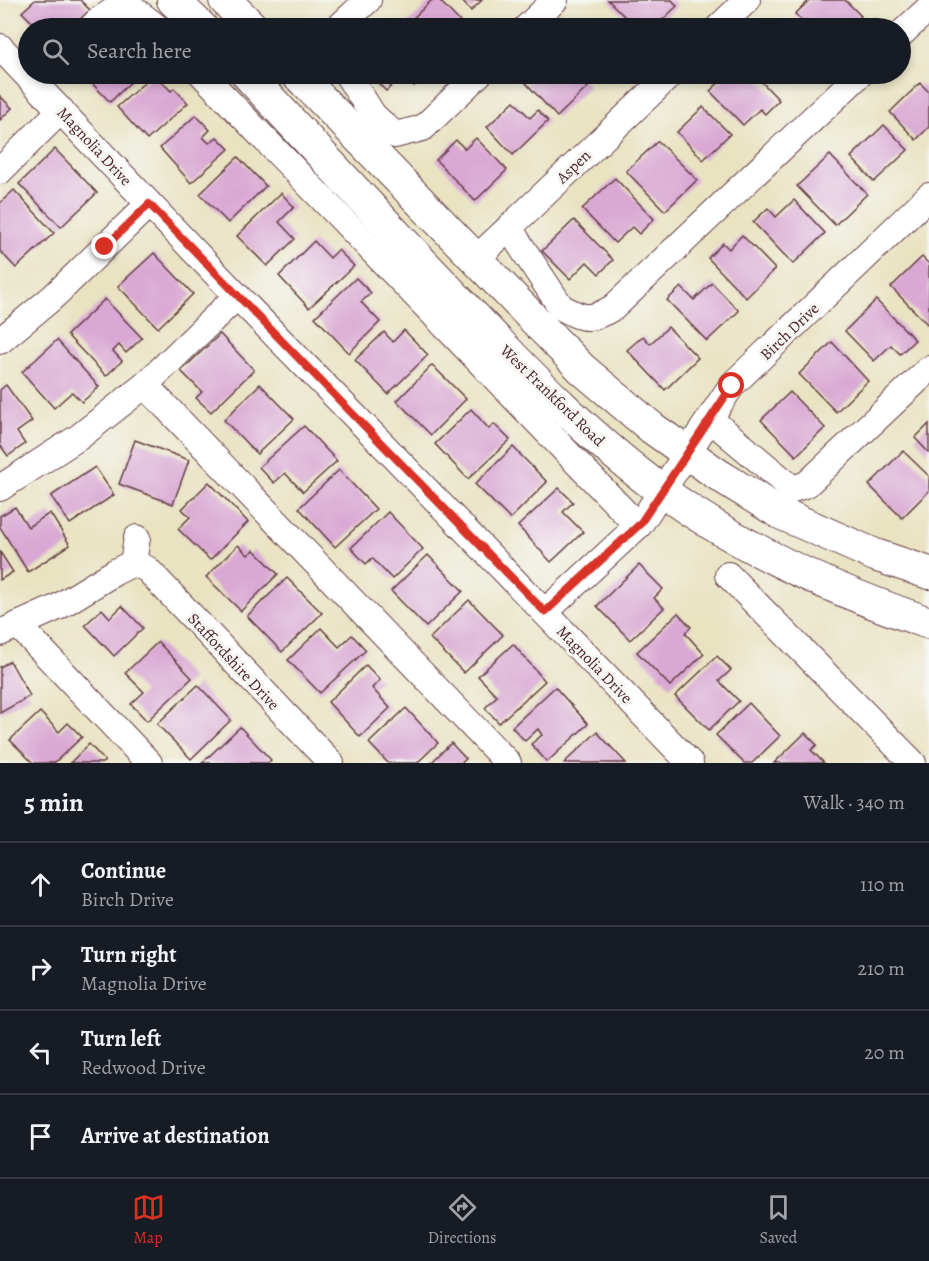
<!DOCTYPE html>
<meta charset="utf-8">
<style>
body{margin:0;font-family:Alegreya,serif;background:#242831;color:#f1f3f6}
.stop{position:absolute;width:18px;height:18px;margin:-14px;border:4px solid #d93025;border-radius:50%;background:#fff}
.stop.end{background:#d93025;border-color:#fff;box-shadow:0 2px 6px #0008}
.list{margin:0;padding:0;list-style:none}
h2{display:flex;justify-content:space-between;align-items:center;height:78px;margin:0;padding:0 24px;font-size:26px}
h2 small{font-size:20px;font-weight:400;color:#9ea1a6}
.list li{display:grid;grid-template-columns:39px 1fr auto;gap:18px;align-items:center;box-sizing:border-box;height:84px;padding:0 24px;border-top:2px solid #363941}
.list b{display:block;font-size:22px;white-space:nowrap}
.list p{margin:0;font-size:20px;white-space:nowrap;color:#9ea1a6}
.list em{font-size:20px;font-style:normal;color:#9ea1a6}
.icon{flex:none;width:33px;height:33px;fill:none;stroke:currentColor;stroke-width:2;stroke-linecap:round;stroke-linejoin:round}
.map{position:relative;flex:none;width:929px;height:763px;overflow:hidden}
.search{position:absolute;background:#171b24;box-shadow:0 3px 9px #0003;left:18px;right:18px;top:18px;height:66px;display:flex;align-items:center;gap:15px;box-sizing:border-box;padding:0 21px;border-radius:33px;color:#9ea1a6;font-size:22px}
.sheet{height:414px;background:#171b24}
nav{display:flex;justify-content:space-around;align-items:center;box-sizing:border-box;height:84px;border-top:2px solid #363941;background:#171b24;font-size:16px;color:#9ea1a6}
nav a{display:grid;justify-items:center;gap:3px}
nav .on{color:#d93025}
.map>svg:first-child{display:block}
.building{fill:#d9a8d4}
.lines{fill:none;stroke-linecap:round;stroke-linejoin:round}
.minor-casing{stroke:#623c42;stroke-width:28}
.major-casing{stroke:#623c42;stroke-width:34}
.minor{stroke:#fff;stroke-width:26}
.major{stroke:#fff;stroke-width:32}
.route{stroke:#d93025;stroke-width:8}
.labels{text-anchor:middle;stroke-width:6;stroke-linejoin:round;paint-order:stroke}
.street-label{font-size:16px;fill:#4a1f2b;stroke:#f6f6f2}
</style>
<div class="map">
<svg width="929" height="763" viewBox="0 0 929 763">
<rect width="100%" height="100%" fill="#f6f6f2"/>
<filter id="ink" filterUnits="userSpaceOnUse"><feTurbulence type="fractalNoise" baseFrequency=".0167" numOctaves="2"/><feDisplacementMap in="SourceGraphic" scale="12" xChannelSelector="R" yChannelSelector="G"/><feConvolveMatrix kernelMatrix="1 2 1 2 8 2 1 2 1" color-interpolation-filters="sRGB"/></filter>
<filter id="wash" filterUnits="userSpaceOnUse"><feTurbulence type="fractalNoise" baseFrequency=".008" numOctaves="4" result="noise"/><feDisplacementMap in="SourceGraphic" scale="24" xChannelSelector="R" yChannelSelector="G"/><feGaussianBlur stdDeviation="1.35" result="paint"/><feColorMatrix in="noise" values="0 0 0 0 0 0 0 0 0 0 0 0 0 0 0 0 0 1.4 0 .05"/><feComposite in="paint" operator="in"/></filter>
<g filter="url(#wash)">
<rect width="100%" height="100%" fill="#e9e3c2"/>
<g id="blocks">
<g class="building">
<polygon points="35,0 80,0 90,10 71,28 38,28 22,12"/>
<polygon points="432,0 439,0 466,28 405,28 404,27"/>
<polygon points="461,0 482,0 471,11"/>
<polygon points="608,0 672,0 677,6 654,28 636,28"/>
<polygon points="810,0 845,0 861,16 848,28 810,28 795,14"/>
<polygon points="607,18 616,28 596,28"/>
<polygon points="83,74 139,74 110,102"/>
<polygon points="154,74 171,91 174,88 188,103 147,140 117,107"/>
<polygon points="369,74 428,74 414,86 403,75 386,91"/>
<polygon points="536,74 578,74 589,86 557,117 526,83"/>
<polygon points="728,74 754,74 779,100 765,114 760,109 743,125 710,91"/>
<polygon points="920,83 929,92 929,127 916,140 890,112"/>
<polygon points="0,96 12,108 0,120"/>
<polygon points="514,101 530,118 538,110 548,121 513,155 487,127"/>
<polygon points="703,107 730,134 703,160 677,132"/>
<polygon points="196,115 210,130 203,137 209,143 217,137 229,149 191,183 160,148"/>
<polygon points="884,125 908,150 874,182 851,157"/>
<polygon points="476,138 507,170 475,201 436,160 456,140 465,149"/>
<polygon points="658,141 697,180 665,211 626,171"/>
<polygon points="55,149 97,193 61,227 19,184"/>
<polygon points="830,155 867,194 835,225 797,186"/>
<polygon points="238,157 266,186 228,223 200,194"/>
<polygon points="615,178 654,219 639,234 632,227 615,243 582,209"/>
<polygon points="14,190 54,233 16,268 0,251 0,203"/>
<polygon points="281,193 294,207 279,222 295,239 267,266 237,236"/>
<polygon points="794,200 825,233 793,264 753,222 768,208 776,217"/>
<polygon points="574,220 613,260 599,274 587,262 570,279 542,251"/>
<polygon points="742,235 775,269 746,298 708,258 723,243 729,249"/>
<polygon points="314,241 330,258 338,250 354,266 309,308 279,276"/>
<polygon points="154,253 193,294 158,328 118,286"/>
<polygon points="922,257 929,264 929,322 927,324 891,287"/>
<polygon points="356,278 371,293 361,302 380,322 349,353 315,317"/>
<polygon points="712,283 739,311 707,341 667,300 681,287 694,300"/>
<polygon points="105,299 142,338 126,353 119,345 113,351 122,361 106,376 67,335"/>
<polygon points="876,300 915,340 900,354 891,345 874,361 845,331"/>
<polygon points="668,327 698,358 665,390 627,350 643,336 650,344"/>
<polygon points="404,330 428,355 388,394 355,360 384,332 393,342"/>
<polygon points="220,334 254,370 211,412 196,398 202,392 181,371"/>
<polygon points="57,340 99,387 82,402 72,392 54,408 22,372"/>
<polygon points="832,342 868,381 836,412 799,374"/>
<polygon points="432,365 466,399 431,435 397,401"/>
<polygon points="260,384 294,419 257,454 224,420"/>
<polygon points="6,385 32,421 17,432 25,444 8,456 0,445 0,390"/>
<polygon points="790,392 825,428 796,456 761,420"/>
<polygon points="471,409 489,429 494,424 510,440 468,479 435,444"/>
<polygon points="929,424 929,453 915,438"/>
<polygon points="304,426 337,461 303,492 285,473 274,483 259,467"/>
<polygon points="135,440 189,460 173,504 119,484"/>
<polygon points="513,447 547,482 510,519 475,484"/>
<polygon points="903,451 929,476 929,491 902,518 869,485"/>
<polygon points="95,467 114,495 70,524 51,496"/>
<polygon points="339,470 376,509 335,547 299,508"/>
<polygon points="209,482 248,522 210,560 178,529 190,517 182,509"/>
<polygon points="559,488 573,502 563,512 583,532 551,562 518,526"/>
<polygon points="15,507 28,527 50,513 70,545 28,572 0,527 0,516"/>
<polygon points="388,512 423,549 392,579 372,558 366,564 351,548"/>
<polygon points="238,545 248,555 254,550 278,574 241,611 206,577"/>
<polygon points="0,552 13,572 0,580"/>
<polygon points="428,555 463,591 426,627 391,591"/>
<polygon points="639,565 663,589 654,598 664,608 630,640 597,606"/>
<polygon points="287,578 322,613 282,652 247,616"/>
<polygon points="469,600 503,635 464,673 430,638"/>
<polygon points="122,606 143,628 114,656 85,625 102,609 110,618"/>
<polygon points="678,613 691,627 685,633 704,654 670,686 637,652"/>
<polygon points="321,628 339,647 352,635 366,650 320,693 288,660"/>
<polygon points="158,642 192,678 147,721 131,704 144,692 125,673"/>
<polygon points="513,644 545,681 499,723 485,708 497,696 478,676"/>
<polygon points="717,656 731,670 719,681 739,701 709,730 675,696"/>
<polygon points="10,661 30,696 0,713 0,667"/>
<polygon points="366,665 380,680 372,688 390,708 360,737 328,702"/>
<polygon points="198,685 231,720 191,759 157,724"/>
<polygon points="555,687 588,724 547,762 531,744 542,735 538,729 525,741 512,727"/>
<polygon points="749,703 780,736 752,763 744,763 716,735"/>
<polygon points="406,708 438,743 417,763 388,763 369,743"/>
<polygon points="40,712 59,732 68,723 82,737 54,763 33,763 10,740"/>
<polygon points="240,727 271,760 268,763 202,763"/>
<polygon points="597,732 626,763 564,763"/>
<polygon points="805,733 817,745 811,750 824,763 774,763"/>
<polygon points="451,743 466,759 461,763 431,763"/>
<polygon points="89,744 105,761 102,763 70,763"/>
</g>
</g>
</g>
<g filter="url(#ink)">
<use href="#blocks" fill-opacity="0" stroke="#623c42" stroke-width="1.5"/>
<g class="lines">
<g class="minor-casing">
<g id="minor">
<polyline points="91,28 99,20 121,6 136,11 158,28"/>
<polyline points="338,28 368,0"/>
<polyline points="526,28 555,0"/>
<polyline points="718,28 747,0"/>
<polyline points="900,35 929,8"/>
<polyline points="0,47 237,296 386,448 690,763"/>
<polyline points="202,74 638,526"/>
<polyline points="347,74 373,115 395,135 423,128 479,74"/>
<polyline points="0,171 61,110"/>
<path d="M509,228L561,307C584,320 591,321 614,307L860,74"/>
<polyline points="476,259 671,74"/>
<polyline points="237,296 145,385 508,763"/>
<polyline points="0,341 53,297 149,204"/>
<polyline points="710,419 793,489 807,484 929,369"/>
<polyline points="0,488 79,437 145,385"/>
<polyline points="133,563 137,538"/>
<polyline points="728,575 913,763"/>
<polyline points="545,612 640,524 732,385 929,196"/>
<polyline points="18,625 149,763"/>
<polyline points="0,633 58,607 115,572 133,563 147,569 331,763"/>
</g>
</g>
<g class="major-casing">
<g id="major">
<polyline points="173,0 202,28"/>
<polyline points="225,0 253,28"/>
<path d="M247,74C318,151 390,229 463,305C526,371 588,437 662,491C742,549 835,591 929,623"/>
<polyline points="297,74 582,369 652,428 717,474 780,513 875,555 929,573"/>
</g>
</g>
<use href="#minor" class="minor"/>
<use href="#major" class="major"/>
</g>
</g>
<g class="lines" filter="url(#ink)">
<polyline class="route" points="105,247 149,204 545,612 640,524 732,386"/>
</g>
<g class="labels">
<g class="street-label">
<text transform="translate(95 146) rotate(47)" y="6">Magnolia Drive</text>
<text transform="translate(573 166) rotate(-44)" y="6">Aspen</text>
<text transform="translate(789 331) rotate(-44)" y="6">Birch Drive</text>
<text transform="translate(553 395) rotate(44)" y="6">West Frankford Road</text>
<text transform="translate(234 661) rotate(47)" y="6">Staffordshire Drive</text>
<text transform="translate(595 664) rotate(46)" y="6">Magnolia Drive</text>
</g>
</g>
</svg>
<div class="stop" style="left:732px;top:386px"></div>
<div class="stop end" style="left:105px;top:247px"></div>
<div class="search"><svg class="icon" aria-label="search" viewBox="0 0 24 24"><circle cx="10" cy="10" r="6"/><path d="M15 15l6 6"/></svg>Search here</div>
</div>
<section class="sheet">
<h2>5 min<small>Walk · 340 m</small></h2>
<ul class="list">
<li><svg class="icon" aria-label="ahead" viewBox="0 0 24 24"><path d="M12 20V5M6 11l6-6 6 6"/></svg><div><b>Continue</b><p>Birch Drive</p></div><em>110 m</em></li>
<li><svg class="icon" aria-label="right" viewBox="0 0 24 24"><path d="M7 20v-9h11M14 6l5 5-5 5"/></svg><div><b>Turn right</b><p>Magnolia Drive</p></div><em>210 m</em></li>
<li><svg class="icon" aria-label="left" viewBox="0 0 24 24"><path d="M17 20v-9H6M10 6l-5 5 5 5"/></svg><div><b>Turn left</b><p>Redwood Drive</p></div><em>20 m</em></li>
<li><svg class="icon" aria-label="arrive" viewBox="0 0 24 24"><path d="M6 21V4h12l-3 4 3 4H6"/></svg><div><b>Arrive at destination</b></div></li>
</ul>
</section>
<nav>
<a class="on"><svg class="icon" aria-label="map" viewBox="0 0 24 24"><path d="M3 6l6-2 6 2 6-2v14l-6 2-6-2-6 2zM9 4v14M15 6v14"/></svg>Map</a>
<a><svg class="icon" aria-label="directions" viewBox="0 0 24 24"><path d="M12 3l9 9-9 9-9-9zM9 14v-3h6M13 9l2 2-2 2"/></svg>Directions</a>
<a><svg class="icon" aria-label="saved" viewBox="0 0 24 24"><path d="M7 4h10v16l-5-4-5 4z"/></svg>Saved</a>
</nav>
